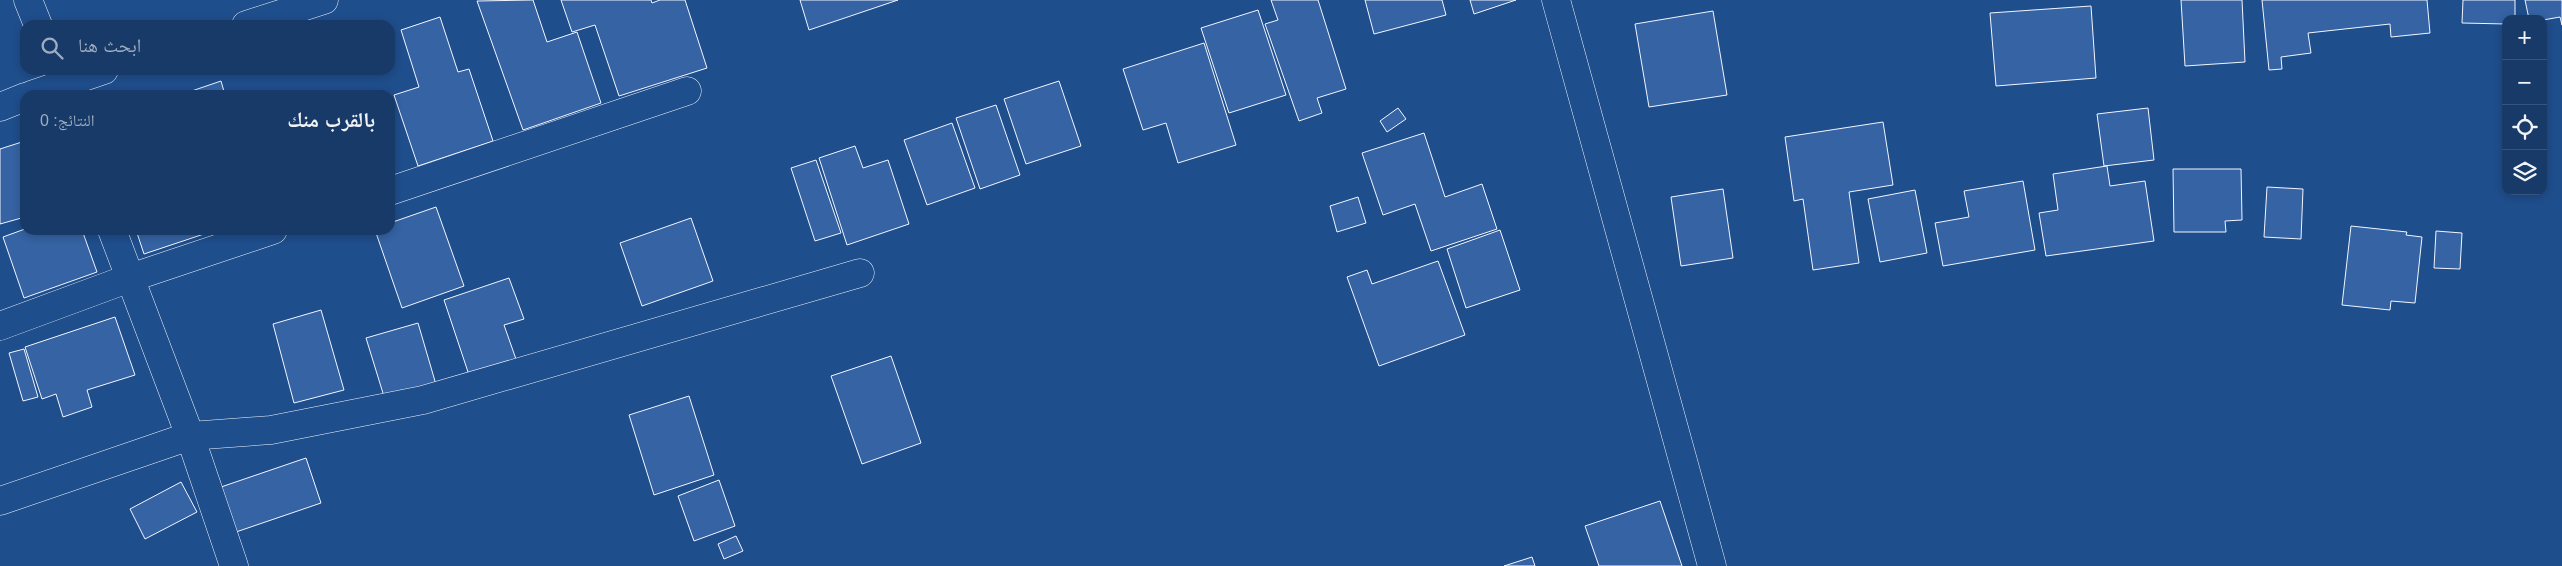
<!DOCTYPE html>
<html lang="ar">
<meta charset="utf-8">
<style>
body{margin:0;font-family:Helvetica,"Noto Naskh Arabic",sans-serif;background:#20416f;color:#f1f3f6;direction:rtl}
.controls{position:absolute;right:15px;top:15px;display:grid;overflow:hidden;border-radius:10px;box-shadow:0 2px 8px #0003}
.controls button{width:45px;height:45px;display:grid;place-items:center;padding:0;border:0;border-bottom:1px solid #36547d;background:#173a69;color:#f1f3f6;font:25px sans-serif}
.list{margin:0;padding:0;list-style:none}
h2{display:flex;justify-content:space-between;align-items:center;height:65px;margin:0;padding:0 20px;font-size:21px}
h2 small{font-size:16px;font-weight:400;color:#9eadc0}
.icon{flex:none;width:28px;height:28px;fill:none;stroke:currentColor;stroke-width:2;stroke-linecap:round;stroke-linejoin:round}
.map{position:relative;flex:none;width:2562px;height:566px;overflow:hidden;direction:ltr}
.search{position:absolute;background:#173a69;box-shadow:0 2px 8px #0003;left:20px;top:20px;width:375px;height:55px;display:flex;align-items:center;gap:12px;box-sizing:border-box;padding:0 18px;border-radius:15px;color:#9eadc0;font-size:19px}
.panel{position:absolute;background:#173a69;box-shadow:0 2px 8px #0003;left:20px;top:90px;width:375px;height:145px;border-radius:15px;direction:rtl}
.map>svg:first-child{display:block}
.building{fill:#3563a3;stroke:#f2f6ff}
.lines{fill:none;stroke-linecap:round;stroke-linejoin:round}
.minor-casing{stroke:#f2f6ff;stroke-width:29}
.minor{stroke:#1f4e8c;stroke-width:28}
</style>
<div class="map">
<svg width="2562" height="566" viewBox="0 0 2562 566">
<rect width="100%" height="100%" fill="#1f4e8c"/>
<g class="building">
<polygon points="533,0 547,42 577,32 601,103 523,130 477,1"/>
<polygon points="561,0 651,0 652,3 660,0 685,0 707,68 619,96 595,25 572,32"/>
<polygon points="800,0 898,0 809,30"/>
<polygon points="1271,0 1318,0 1346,89 1317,98 1322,113 1299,121 1265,24 1278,20"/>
<polygon points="1365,0 1442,0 1446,15 1374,34"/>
<polygon points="1470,0 1516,0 1474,14"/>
<polygon points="2181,0 2242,0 2245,62 2185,66"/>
<polygon points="2262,0 2427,0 2430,33 2391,37 2390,24 2308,33 2311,53 2281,57 2282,69 2269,70"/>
<polygon points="2463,0 2515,0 2515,19 2506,19 2506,24 2462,23"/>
<polygon points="2525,0 2562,0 2562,25 2560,17 2543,20 2529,19"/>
<polygon points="2091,6 2096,78 1996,86 1990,13"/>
<polygon points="1258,10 1286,95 1229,113 1201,28"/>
<polygon points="1713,11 1727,95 1649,107 1635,24"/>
<polygon points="440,17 458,72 469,69 493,141 418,166 394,95 419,87 401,30"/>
<polygon points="1204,43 1236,145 1178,163 1166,123 1143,130 1123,69"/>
<polygon points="221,81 225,95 180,95"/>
<polygon points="1059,81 1081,146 1026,164 1004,99"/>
<polygon points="996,105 1020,175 980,189 956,118"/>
<polygon points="1398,108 1406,119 1387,132 1380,121"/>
<polygon points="2148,108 2154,160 2104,166 2097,114"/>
<polygon points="1883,122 1893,185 1849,192 1859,263 1813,270 1803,199 1794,201 1785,137"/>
<polygon points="952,123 975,188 927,205 904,140"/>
<polygon points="1424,133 1445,197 1482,184 1497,229 1431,251 1415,204 1383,215 1362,153"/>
<polygon points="25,141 25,217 0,224 0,149"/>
<polygon points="855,146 863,168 888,160 909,224 847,245 819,158"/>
<polygon points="816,160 841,233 815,241 791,168"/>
<polygon points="2107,166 2110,186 2145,181 2154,241 2046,256 2039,213 2058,210 2053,174"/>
<polygon points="2173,169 2241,169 2242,220 2225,221 2226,232 2174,232"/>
<polygon points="2023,181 2035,250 1943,266 1935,223 1969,217 1964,191"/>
<polygon points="2267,187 2303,189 2301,239 2264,237"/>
<polygon points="1723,189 1733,258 1681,266 1671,197"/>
<polygon points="1915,190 1927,253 1880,262 1868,199"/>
<polygon points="1358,197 1366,223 1337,232 1330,206"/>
<polygon points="436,207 464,286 402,308 375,230 390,230 390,223"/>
<polygon points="691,218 713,281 642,306 620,243"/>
<polygon points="2351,226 2407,232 2406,235 2422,237 2415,303 2391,301 2390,310 2342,305"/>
<polygon points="25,229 82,230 97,272 24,298 3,237"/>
<polygon points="136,230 212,230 213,231 144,254"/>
<polygon points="1500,230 1520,290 1466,308 1447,249"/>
<polygon points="2436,231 2462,233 2460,269 2434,268"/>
<polygon points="1438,261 1465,335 1379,366 1347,277 1367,270 1372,284"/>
<polygon points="509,278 524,319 504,325 517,362 470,378 444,300"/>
<polygon points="321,310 344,390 294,403 273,324"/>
<polygon points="115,317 135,375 87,390 92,407 63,417 56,394 42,399 25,347"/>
<polygon points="418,323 437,388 386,403 366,338"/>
<polygon points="24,349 38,397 23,401 9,353"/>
<polygon points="891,356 921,443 862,464 831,376"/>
<polygon points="689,396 714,475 654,495 629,415"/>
<polygon points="306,458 321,503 236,532 221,487"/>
<polygon points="719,480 735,526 694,541 678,496"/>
<polygon points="181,482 197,512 145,539 130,509"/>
<polygon points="1660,501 1682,566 1599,566 1585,526"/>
<polygon points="736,536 743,551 724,559 718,544"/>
<polygon points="1532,557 1535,566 1504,566"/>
</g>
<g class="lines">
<g class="minor-casing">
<g id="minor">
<polyline points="28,0 38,25"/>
<polyline points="1556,0 1712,566"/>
<polyline points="246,25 324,0"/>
<polyline points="31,95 104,70"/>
<polyline points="0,107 25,97"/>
<polyline points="390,191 687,91"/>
<polyline points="112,230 190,436 234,566"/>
<polyline points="0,326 130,278 273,230"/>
<polyline points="0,501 190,436 271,430 423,400 860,273"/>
</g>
</g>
<use href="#minor" class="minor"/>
</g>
</svg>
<div class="controls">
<button>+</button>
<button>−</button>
<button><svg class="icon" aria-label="locate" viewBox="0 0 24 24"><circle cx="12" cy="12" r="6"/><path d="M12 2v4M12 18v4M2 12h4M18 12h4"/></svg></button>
<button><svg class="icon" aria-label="layers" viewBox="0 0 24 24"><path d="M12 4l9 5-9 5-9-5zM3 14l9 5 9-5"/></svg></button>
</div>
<div class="search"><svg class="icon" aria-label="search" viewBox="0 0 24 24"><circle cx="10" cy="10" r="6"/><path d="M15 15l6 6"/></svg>ابحث هنا</div>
<section class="panel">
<h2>بالقرب منك<small>النتائج: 0</small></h2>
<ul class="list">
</ul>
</section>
</div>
